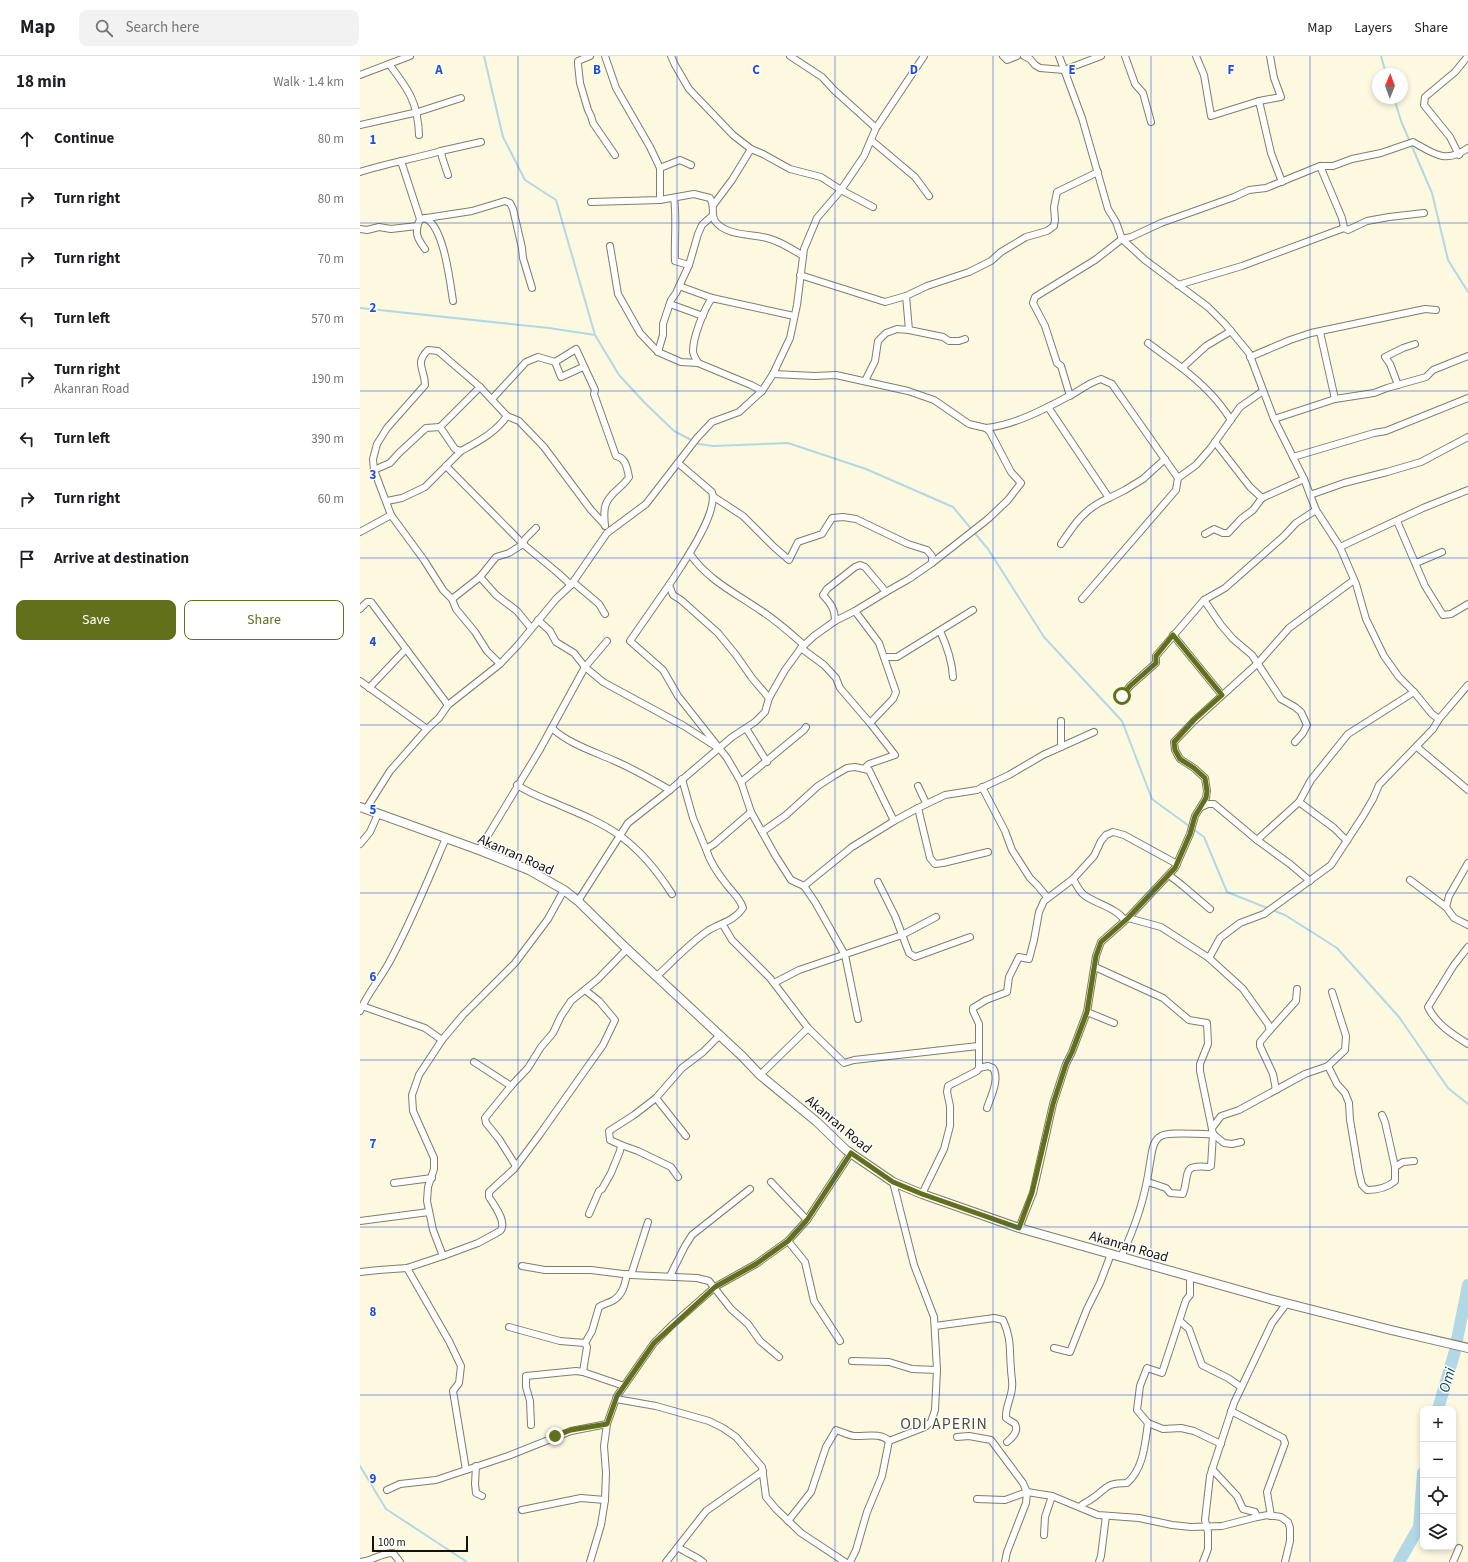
<!DOCTYPE html>
<meta charset="utf-8">
<style>
body{margin:0;font-family:"Source Sans 3",sans-serif;background:#f2f2f2;color:#202124}
.controls{position:absolute;right:12px;bottom:12px;display:grid;overflow:hidden;border-radius:8px;box-shadow:0 2px 6px #0003}
.controls button{width:36px;height:36px;display:grid;place-items:center;padding:0;border:0;border-bottom:1px solid #e0e0e0;background:#fff;color:#202124;font:20px sans-serif}
.compass{position:absolute;left:1012px;top:12px;width:36px;height:36px;border-radius:50%;background:#fff;box-shadow:0 2px 6px #0003;rotate:1deg}
.scale{position:absolute;left:12px;bottom:10px;width:96px;box-sizing:border-box;padding-left:4px;border:2px solid #131109;border-top:0;font-size:11px;line-height:14px;white-space:nowrap;color:#131109;-webkit-text-stroke:3px #fff;paint-order:stroke}
.stop{position:absolute;width:12px;height:12px;margin:-9px;border:3px solid #62701c;border-radius:50%;background:#fff}
.stop.end{background:#62701c;border-color:#fff;box-shadow:0 1px 4px #0008}
.list{margin:0;padding:0;list-style:none}
h2{display:flex;justify-content:space-between;align-items:center;height:52px;margin:0;padding:0 16px;font-size:17px}
h2 small{font-size:13px;font-weight:400;color:#757577}
.list li{display:grid;grid-template-columns:26px 1fr auto;gap:12px;align-items:center;box-sizing:border-box;height:60px;padding:0 16px;border-top:1px solid #e0e0e0}
.list b{display:block;font-size:15px;white-space:nowrap}
.list p{margin:0;font-size:13px;white-space:nowrap;color:#757577}
.list em{font-size:13px;font-style:normal;color:#757577}
.actions{display:flex;gap:8px;padding:12px 16px}
.actions a{flex:1;padding:9px 0;border:1px solid #62701c;border-radius:8px;text-align:center;font-size:14px;color:#62701c}
.actions .main{background:#62701c;color:#fff}
.icon{flex:none;width:22px;height:22px;fill:none;stroke:currentColor;stroke-width:2;stroke-linecap:round;stroke-linejoin:round}
.map{position:relative;flex:none;width:1108px;height:1506px;overflow:hidden}
header{display:flex;align-items:center;gap:24px;box-sizing:border-box;height:56px;padding:0 20px;background:#fff;border-bottom:1px solid #e0e0e0}
header strong{font-size:19px}
nav{display:flex;gap:22px;margin-inline-start:auto;font-size:14px}
.search{width:280px;height:36px;background:#f2f2f2;display:flex;align-items:center;gap:10px;box-sizing:border-box;padding:0 14px;border-radius:8px;color:#757577;font-size:15px}
main{display:flex}
aside{flex:1;background:#fff}
.map>svg:first-child{display:block}
.lines{fill:none;stroke-linecap:round;stroke-linejoin:round}
.stream{stroke:#b2d8e5;stroke-width:2}
.river{stroke:#b2d8e5;stroke-width:12}
.minor-casing{stroke:#817d67;stroke-width:8}
.major-casing{stroke:#817d67;stroke-width:10}
.minor{stroke:#fff;stroke-width:6}
.major{stroke:#fff;stroke-width:8}
.route{stroke:#62701c;stroke-width:5}
.grid{fill:none;stroke:#1d4ed8;stroke-width:1;stroke-opacity:0.55}
.labels{text-anchor:middle;stroke-width:3;stroke-linejoin:round;paint-order:stroke}
.street-label{font-size:14px;fill:#131109;stroke:#fff}
.water-label{font-size:15px;font-style:italic;fill:#0e4453;stroke:#fff}
.quarter-label{font-size:16px;letter-spacing:1px;fill:#504c38;stroke:#fff}
.grid-label{font-size:13px;text-anchor:middle;font-weight:bold;fill:#1d4ed8;stroke:#fff;stroke-width:3;stroke-linejoin:round;paint-order:stroke}
</style>
<header>
<strong>Map</strong>
<div class="search"><svg class="icon" aria-label="search" viewBox="0 0 24 24"><circle cx="10" cy="10" r="6"/><path d="M15 15l6 6"/></svg>Search here</div>
<nav><a>Map</a><a>Layers</a><a>Share</a></nav>
</header>
<main>
<aside>
<h2>18 min<small>Walk · 1.4 km</small></h2>
<ul class="list">
<li><svg class="icon" aria-label="ahead" viewBox="0 0 24 24"><path d="M12 20V5M6 11l6-6 6 6"/></svg><div><b>Continue</b></div><em>80 m</em></li>
<li><svg class="icon" aria-label="right" viewBox="0 0 24 24"><path d="M7 20v-9h11M14 6l5 5-5 5"/></svg><div><b>Turn right</b></div><em>80 m</em></li>
<li><svg class="icon" aria-label="right" viewBox="0 0 24 24"><path d="M7 20v-9h11M14 6l5 5-5 5"/></svg><div><b>Turn right</b></div><em>70 m</em></li>
<li><svg class="icon" aria-label="left" viewBox="0 0 24 24"><path d="M17 20v-9H6M10 6l-5 5 5 5"/></svg><div><b>Turn left</b></div><em>570 m</em></li>
<li><svg class="icon" aria-label="right" viewBox="0 0 24 24"><path d="M7 20v-9h11M14 6l5 5-5 5"/></svg><div><b>Turn right</b><p>Akanran Road</p></div><em>190 m</em></li>
<li><svg class="icon" aria-label="left" viewBox="0 0 24 24"><path d="M17 20v-9H6M10 6l-5 5 5 5"/></svg><div><b>Turn left</b></div><em>390 m</em></li>
<li><svg class="icon" aria-label="right" viewBox="0 0 24 24"><path d="M7 20v-9h11M14 6l5 5-5 5"/></svg><div><b>Turn right</b></div><em>60 m</em></li>
<li><svg class="icon" aria-label="arrive" viewBox="0 0 24 24"><path d="M6 21V4h12l-3 4 3 4H6"/></svg><div><b>Arrive at destination</b></div></li>
</ul>
<div class="actions"><a class="main">Save</a><a>Share</a></div>
</aside>
<div class="map">
<svg width="1108" height="1506" viewBox="0 0 1108 1506">
<rect width="100%" height="100%" fill="#fdf8e0"/>
<g class="lines">
<g class="stream">
<polyline points="124,0 143,81 165,124 196,144 235,279 259,319 284,346 314,375 339,388 353,390 428,387 506,413 593,451 628,493 684,581 762,665 792,743 844,781 867,836 925,859 977,892 1039,961 1088,1032 1108,1048"/>
<polyline points="1021,0 1026,18"/>
<polyline points="1034,42 1041,65 1072,137 1088,204 1108,236"/>
<polyline points="0,252 189,272 235,279"/>
<polyline points="0,1410 26,1453 107,1506"/>
</g>
<g class="river">
<polyline points="1097,1284 1108,1229"/>
<polyline points="1078,1353 1095,1295"/>
<polyline points="1039,1506 1059,1471 1063,1417"/>
</g>
<g class="minor-casing">
<g id="minor">
<polyline points="230,0 218,5 218,8 220,27 228,54 231,60 233,67 255,99"/>
<polyline points="245,0 256,32 290,91 300,112 300,144"/>
<polyline points="311,0 315,9 329,33 373,79 391,93 403,98 430,113 461,121 481,134 513,151"/>
<polyline points="430,0 462,21 474,34 516,72"/>
<polyline points="643,0 647,4 657,0"/>
<polyline points="664,0 670,3 675,9 680,12 704,14 741,0"/>
<polyline points="699,0 722,62 748,153 756,166 762,183 785,204 848,251 865,268 889,297 914,363 944,423 956,454 980,491 996,528 1006,563 1024,600 1039,621 1054,636 1072,658 1079,663"/>
<polyline points="765,0 775,28 783,37 791,66"/>
<polyline points="836,0 844,19 851,60 899,45 921,41 914,22 910,0"/>
<path d="M29,8C48,33 58,46 59,79"/>
<polyline points="0,19 50,0"/>
<polyline points="899,45 911,97 922,126"/>
<polyline points="0,69 58,56 101,42"/>
<polyline points="511,84 555,121 569,140"/>
<polyline points="81,95 121,86"/>
<polyline points="1099,99 1090,81 1064,49 1065,41 1095,16 1108,0"/>
<path d="M41,105L60,163C54,177 57,182 65,193"/>
<polyline points="960,110 982,162 984,172"/>
<polyline points="300,112 320,104 331,109"/>
<path d="M0,116C27,107 54,103 81,95L82,101L88,119"/>
<path d="M314,142C317,163 314,184 315,205L329,209"/>
<path d="M231,146L300,144L334,138L350,142C356,152 350,157 355,165C366,180 391,178 407,182C420,185 432,193 443,200"/>
<polyline points="354,148 372,124 391,93"/>
<path d="M65,162C84,170 90,226 93,245"/>
<polyline points="60,163 112,155 145,145 150,147 153,153 162,192 163,202 172,232"/>
<polyline points="0,173 7,174 19,171 31,173 57,170"/>
<polyline points="250,190 258,238 280,277 298,296 321,306 338,307 391,329 402,335"/>
<polyline points="440,219 525,246 546,240"/>
<polyline points="818,229 882,210 984,172 988,174 1007,165 1029,161 1064,157"/>
<polyline points="319,230 352,242 434,260"/>
<polyline points="310,248 343,260"/>
<polyline points="549,274 546,240 567,230 609,216 631,205 641,196 666,181 687,175 694,170 695,164 694,151 697,136 738,116"/>
<polyline points="960,276 975,343"/>
<polyline points="788,287 822,312 846,290 871,275"/>
<polyline points="298,296 303,279 303,268 311,244 316,237 329,209 338,178 342,169 352,160"/>
<polyline points="890,301 930,284 951,277 1065,253 1076,254"/>
<path d="M195,306L216,293L235,334L234,338L256,400C266,402 267,412 269,421C266,426 262,429 258,433C244,445 243,452 245,470"/>
<path d="M338,307C336,303 333,299 333,295C333,281 344,253 352,242"/>
<path d="M822,312C842,328 857,342 871,364"/>
<polyline points="505,325 515,305 518,285 526,277 537,273 549,274 583,281 589,285 599,285 605,283"/>
<polyline points="1038,329 1030,308 1025,301 1043,292 1055,288"/>
<path d="M710,340L701,310L697,307L685,270L673,247L675,241L735,204L762,183L771,181L801,167L874,141L889,134L906,132L960,110H973L992,103L1021,97L1053,86C1074,98 1086,108 1108,92"/>
<polyline points="132,343 166,306 178,301 195,306 201,321 223,311"/>
<polyline points="688,351 749,442 765,434 783,423 805,403"/>
<polyline points="914,363 975,343 1014,337 1027,332 1066,321 1073,314 1108,300"/>
<polyline points="80,371 120,331"/>
<path d="M626,372C654,369 683,354 709,340C721,334 726,328 741,323L752,328L759,338L818,422"/>
<polyline points="855,386 890,431 902,442"/>
<path d="M101,395C119,385 135,377 147,360"/>
<polyline points="933,401 1014,377 1026,375 1108,342"/>
<path d="M318,407L352,436C359,457 321,511 309,529L313,539L321,544L358,577L376,599L392,622L409,642"/>
<polyline points="86,410 163,488 198,517 211,529"/>
<polyline points="14,414 30,407 39,397 66,372 80,371 95,393 101,395 65,431 42,442 27,445"/>
<polyline points="950,439 984,427 1027,416 1061,406 1108,381"/>
<polyline points="354,441 383,460 414,491 429,504 438,486 462,478 472,462 483,461 496,463 548,488 567,494 572,500 572,507"/>
<polyline points="1037,465 1065,530 1083,559 1091,558 1108,548"/>
<polyline points="0,476 31,459"/>
<polyline points="845,478 854,473 863,477 868,477 881,463 893,454 902,442 944,423"/>
<path d="M701,488C715,467 725,452 749,442"/>
<polyline points="980,491 1063,452 1108,434"/>
<path d="M330,498C348,524 375,537 400,554C416,564 430,577 444,589"/>
<polyline points="1056,507 1082,496"/>
<polyline points="120,521 136,539 157,555 171,572"/>
<polyline points="213,526 239,548 245,558"/>
<polyline points="309,529 270,585 303,614 318,640 367,702 381,726 391,756 415,799 431,824 444,830 455,846 485,899 498,963"/>
<polyline points="92,543 120,521 136,501 149,497 163,488 165,483 176,472"/>
<polyline points="722,543 816,434 818,422 836,409 850,393 880,351 903,335"/>
<polyline points="844,544 861,569 873,583 892,599 921,643 935,651 941,656 947,669 943,677 935,686"/>
<polyline points="0,553 7,546 11,546 88,649"/>
<polyline points="495,555 519,587 536,636 533,643 510,667 535,699 509,708 504,713"/>
<polyline points="178,564 190,575 196,586 214,597 225,611 243,626 324,670 355,690"/>
<path d="M475,565C475,553 471,548 463,539L467,533L495,511L500,509L505,511L526,536"/>
<path d="M580,575C587,590 592,604 593,621"/>
<polyline points="813,579 862,639"/>
<polyline points="441,592 464,609 476,622 480,632 510,667"/>
<polyline points="524,601 537,601 613,554"/>
<path d="M140,608L127,595L115,576L96,553L92,543L83,534L64,504L31,459L14,414L13,403L17,388L27,372L65,329C65,313 54,308 68,294L78,295L120,331L147,360L159,365L184,391L231,454L245,469"/>
<polyline points="0,625 67,673"/>
<polyline points="9,632 46,593"/>
<polyline points="762,640 770,630 796,607 796,600 844,544 865,532 924,480 936,467 956,454"/>
<path d="M192,672C207,687 235,696 255,705C274,713 292,724 310,734"/>
<polyline points="386,672 407,706"/>
<polyline points="701,691 701,665"/>
<polyline points="1057,691 1108,734"/>
<polyline points="322,723 333,762 346,793"/>
<polyline points="381,726 444,674 446,671"/>
<path d="M157,729C174,740 187,743 204,751C223,759 242,767 259,779C280,794 298,816 312,838"/>
<polyline points="558,730 566,747"/>
<polyline points="622,731 645,775 652,794 670,822 677,829 687,841"/>
<polyline points="939,746 951,724 988,678 1054,636"/>
<polyline points="841,751 848,748 854,748 897,784 930,808 950,825"/>
<polyline points="558,752 570,802 575,808 583,807 628,796"/>
<polyline points="6,753 30,715 67,673 79,662 88,649 140,608 158,589 196,543 211,529 247,477 286,448 337,382 352,366 379,356 402,335 413,318 430,282 437,249 444,193 457,162 481,134 504,100 516,72 564,0"/>
<polyline points="402,776 426,759 458,730 475,719 487,712 495,711 509,714 534,765"/>
<polyline points="897,784 939,746 974,772 987,785"/>
<polyline points="0,788 10,776 18,758"/>
<polyline points="119,794 179,695 225,611 247,585"/>
<polyline points="809,819 823,830 850,853"/>
<path d="M713,823C716,828 719,835 724,839C736,848 757,852 764,864"/>
<polyline points="1050,824 1086,851 1094,862 1108,869"/>
<polyline points="518,826 535,860 549,897 555,901 610,881"/>
<polyline points="444,830 492,791 534,765 558,752 585,739 617,734 649,719 683,699 734,676"/>
<polyline points="218,845 268,767 310,734 372,681 395,666 405,656 409,642 425,614 441,592 454,580 475,565 495,555 526,536 549,523 572,507 628,463 648,444 661,427 651,416 630,376 626,372 609,368 574,344 548,335 476,319 455,320 413,318"/>
<polyline points="1086,851 1089,840 1108,807"/>
<polyline points="768,862 801,871 849,902 883,933 908,968 910,974 900,986 900,990 913,1018 916,1034"/>
<polyline points="363,869 372,884 410,922 448,972 484,1007 494,1004 618,990"/>
<path d="M1108,891L1094,909L1068,951C1076,968 1092,978 1108,988"/>
<polyline points="849,902 860,882 880,867 904,858 971,809 1003,760 1013,743 1019,729 1073,673 1079,663 1108,629"/>
<polyline points="735,911 803,942 829,964 847,967 848,988 840,1008 840,1015 853,1078 864,1087 872,1088 881,1086"/>
<path d="M297,920C312,906 332,885 349,874C362,866 373,866 383,852C380,842 373,837 367,829C358,818 350,806 346,793L354,788L391,756"/>
<polyline points="414,927 439,914 542,879 576,861"/>
<polyline points="2,950 65,972 82,984"/>
<path d="M0,955C8,936 22,921 31,903C52,864 69,822 86,782"/>
<polyline points="727,956 754,967"/>
<polyline points="910,974 936,945 937,933"/>
<polyline points="114,1006 151,1030"/>
<path d="M968,1010L977,1028L985,1037L989,1047L990,1064L999,1117L1002,1129L1007,1134C1017,1134 1027,1132 1035,1125V1111L1025,1066L1022,1059"/>
<path d="M619,1012L628,1010L633,1012C640,1023 631,1040 627,1052"/>
<polyline points="400,1019 448,972"/>
<polyline points="296,1042 326,1080"/>
<polyline points="852,1072 861,1060 879,1054 945,1018 968,1010 985,994 986,980 972,936"/>
<polyline points="261,1089 278,1095 311,1111 318,1121"/>
<polyline points="156,1110 139,1083 126,1067 125,1062 151,1030 168,1012 181,991 193,977 201,960 211,945 238,923 267,893"/>
<polyline points="1035,1111 1043,1106 1054,1105"/>
<polyline points="411,1126 447,1164"/>
<polyline points="34,1127 72,1122"/>
<polyline points="562,1138 584,1093 590,1070 590,1050 587,1036 588,1030 617,1015 619,1012 619,968 613,955 613,952 626,944 647,936 649,921 659,901 669,903 674,884 679,856 684,845 713,823 734,800 741,785 746,779 753,776 764,779 817,808"/>
<polyline points="229,1158 239,1135 242,1133 251,1117 260,1095 261,1089 250,1084 249,1075 274,1059 296,1042 322,1012 343,996 360,979"/>
<polyline points="0,1165 69,1156"/>
<polyline points="659,1172 673,1137 693,1048 706,1008 712,996 727,956 736,900 741,886 768,862 815,812 830,778 835,760 846,742 847,735 845,722 834,712 820,703 815,694 814,686 834,665 898,607 929,572 994,524"/>
<polyline points="428,1185 445,1206 454,1245 480,1285"/>
<path d="M83,1200L118,1187L140,1175C148,1167 134,1149 129,1141V1136L154,1113L180,1078L243,989L255,964L239,945L225,934"/>
<path d="M761,1201C776,1169 785,1142 790,1107C792,1097 792,1085 801,1080C809,1075 842,1079 853,1078L851,1110L849,1111C821,1108 830,1117 823,1138L810,1137L806,1132L788,1126"/>
<polyline points="162,1210 185,1214 231,1214 271,1219 337,1222 349,1225 371,1253 388,1268 400,1285 419,1301"/>
<polyline points="47,1212 89,1285 101,1310 99,1327 93,1335 106,1414"/>
<polyline points="0,1216 19,1214 47,1212 83,1200 73,1174 67,1145 68,1131 74,1113 74,1102 53,1055 52,1039 59,1019 82,984 103,959 155,907 188,863 204,834"/>
<polyline points="271,1219 288,1166"/>
<polyline points="310,1220 325,1190 332,1179 390,1133"/>
<polyline points="830,1220 830,1239 826,1244 802,1317 787,1312 780,1330 777,1354 788,1367 803,1373 821,1372 834,1375 861,1388"/>
<polyline points="820,1265 829,1273 842,1309 868,1322 881,1331"/>
<path d="M575,1270L634,1262L643,1264C652,1284 649,1293 651,1313C651,1320 653,1325 652,1332C651,1343 645,1352 646,1362C648,1364 653,1366 655,1368C659,1375 652,1382 647,1386"/>
<polyline points="149,1271 200,1285 225,1287 227,1291 223,1316"/>
<path d="M225,1287L232,1275L239,1251C243,1248 249,1247 254,1244C263,1238 265,1228 267,1218"/>
<polyline points="694,1292 710,1296 727,1253 740,1227 751,1198"/>
<polyline points="492,1305 529,1306 552,1313 577,1314"/>
<polyline points="256,1343 296,1350 349,1365 363,1372 376,1381 402,1411 406,1441 416,1453 441,1477 485,1506"/>
<polyline points="871,1355 923,1382 925,1387 907,1436 911,1460"/>
<polyline points="171,1369 170,1345 166,1331 166,1320 216,1315 223,1316 264,1330"/>
<polyline points="597,1381 609,1380 631,1384 663,1427 667,1436 666,1447 647,1496 645,1506"/>
<polyline points="116,1410 115,1428 116,1437 122,1440"/>
<polyline points="852,1413 877,1440 883,1453 895,1456 897,1461"/>
<polyline points="27,1434 40,1428 76,1424 148,1400 211,1375 247,1368"/>
<polyline points="617,1443 645,1444 667,1436 692,1440 738,1459 779,1462 812,1469 831,1471 862,1470 897,1461 908,1459 921,1461 928,1466 930,1472 930,1485 925,1506"/>
<path d="M720,1451C724,1446 726,1447 730,1444C748,1433 743,1427 767,1427C784,1412 785,1387 788,1367"/>
<polyline points="162,1454 221,1442 245,1444"/>
<path d="M428,1465L451,1436L466,1391L476,1374C482,1376 488,1379 494,1380C505,1381 520,1376 529,1385"/>
<polyline points="684,1479 685,1461 692,1440"/>
<path d="M318,1491C326,1497 336,1500 343,1506"/>
<path d="M0,1506C12,1505 21,1497 33,1497L40,1506"/>
<polyline points="230,1506 241,1469 245,1444 246,1417 244,1390 247,1368 257,1340 294,1287 312,1269 355,1231 396,1208 428,1185 447,1164 491,1097"/>
<polyline points="306,1506 346,1455 403,1415"/>
<polyline points="490,1506 496,1494 507,1456 522,1420 529,1385 565,1371 571,1366 575,1354 577,1314 574,1261 554,1209 533,1126"/>
<polyline points="739,1506 741,1500 746,1460"/>
<polyline points="843,1506 848,1493 848,1476 845,1464 850,1420 874,1347 912,1267 927,1247"/>
<polyline points="1093,1506 1099,1492"/>
</g>
</g>
<g class="major-casing">
<polyline id="major" points="0,751 119,794 169,814 204,834 218,845 267,893 382,1000 400,1019 457,1066 486,1094 533,1126 562,1138 659,1172 910,1243 1031,1274 1108,1292"/>
</g>
<use href="#minor" class="minor"/>
<use href="#major" class="major"/>
</g>
<g class="lines">
<polyline class="route" points="195,1380 211,1374 247,1368 257,1340 294,1287 355,1231 396,1208 428,1185 447,1164 491,1097 533,1126 562,1138 659,1172 672,1137 693,1048 706,1008 712,996 727,956 736,900 741,886 768,862 815,812 830,778 835,760 846,742 847,735 845,722 834,712 820,703 815,694 814,686 834,664 862,639 813,579 796,600 796,607 770,630 762,640"/>
</g>
<path class="grid" d="M158,0V1506M317,0V1506M475,0V1506M633,0V1506M791,0V1506M950,0V1506M0,167H1108M0,335H1108M0,502H1108M0,669H1108M0,837H1108M0,1004H1108M0,1171H1108M0,1339H1108"/>
<g class="labels">
<g class="street-label">
<text transform="translate(156 798) rotate(24)" y="5">Akanran Road</text>
<text transform="translate(479 1068) rotate(40)" y="5">Akanran Road</text>
<text transform="translate(769 1190) rotate(16)" y="5">Akanran Road</text>
</g>
<g class="water-label">
<text transform="translate(1087 1324) rotate(-74)" y="5">Omi</text>
</g>
<g class="quarter-label">
<text x="584" y="1373">ODI APERIN</text>
</g>
</g>
<g class="grid-label">
<text x="79" y="18">A</text>
<text x="237" y="18">B</text>
<text x="396" y="18">C</text>
<text x="554" y="18">D</text>
<text x="712" y="18">E</text>
<text x="871" y="18">F</text>
<text x="13" y="88">1</text>
<text x="13" y="256">2</text>
<text x="13" y="423">3</text>
<text x="13" y="590">4</text>
<text x="13" y="758">5</text>
<text x="13" y="925">6</text>
<text x="13" y="1092">7</text>
<text x="13" y="1260">8</text>
<text x="13" y="1427">9</text>
</g>
</svg>
<div class="controls">
<button>+</button>
<button>−</button>
<button><svg class="icon" aria-label="locate" viewBox="0 0 24 24"><circle cx="12" cy="12" r="6"/><path d="M12 2v4M12 18v4M2 12h4M18 12h4"/></svg></button>
<button><svg class="icon" aria-label="layers" viewBox="0 0 24 24"><path d="M12 4l9 5-9 5-9-5zM3 14l9 5 9-5"/></svg></button>
</div>
<svg class="compass" viewBox="-18 -18 36 36"><path d="M0-13l5 13h-10z" fill="#e53935"/><path d="M0 13l5-13h-10z" fill="#757577"/></svg>
<div class="scale">100 m</div>
<div class="stop" style="left:762px;top:640px"></div>
<div class="stop end" style="left:195px;top:1380px"></div>
</div>
</main>
